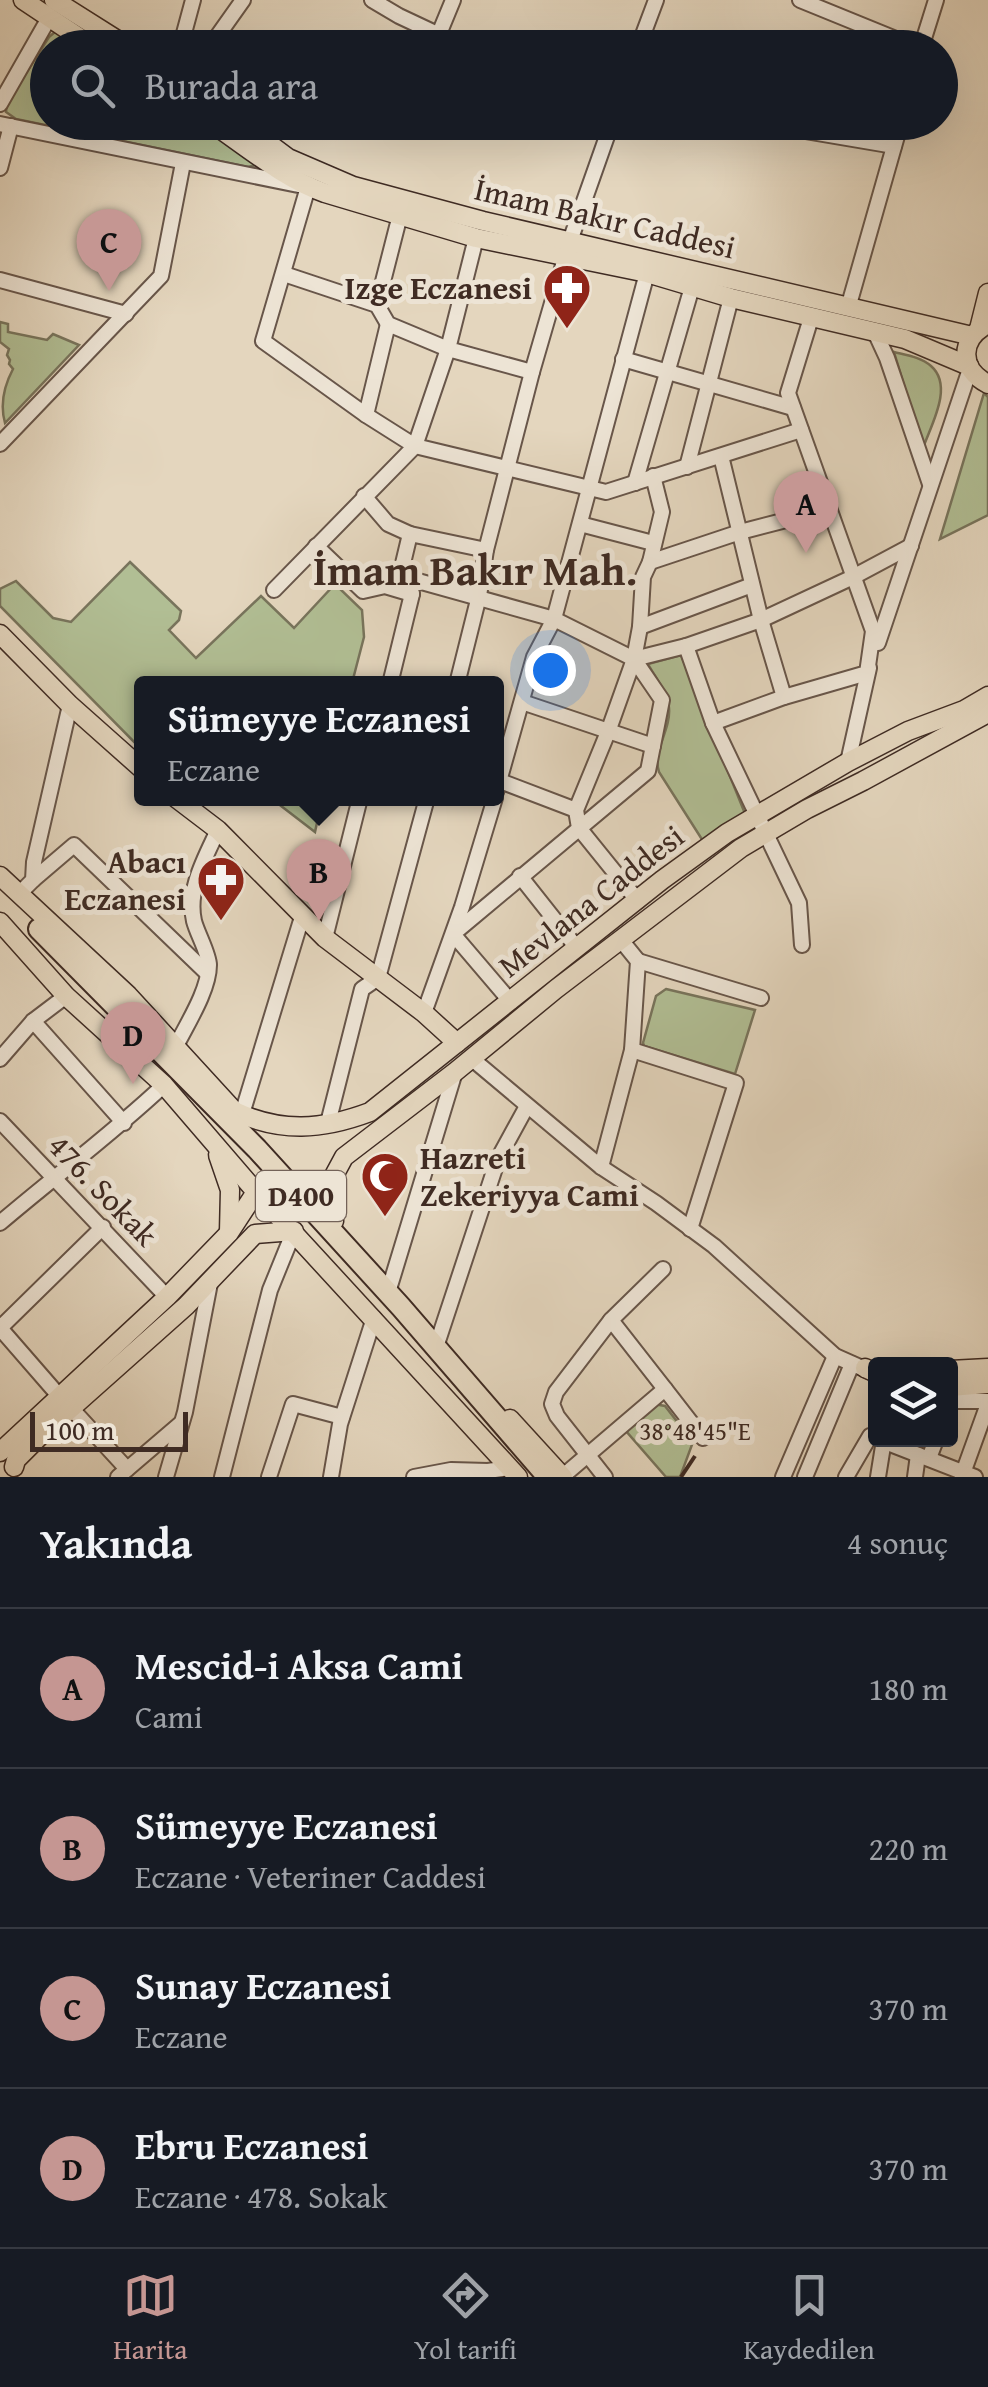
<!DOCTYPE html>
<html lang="tr">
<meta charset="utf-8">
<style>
body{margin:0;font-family:"Gentium Book Plus",serif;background:#242831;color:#f1f3f6}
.controls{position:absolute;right:30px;bottom:30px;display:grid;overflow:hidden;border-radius:10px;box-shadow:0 10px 40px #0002}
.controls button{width:90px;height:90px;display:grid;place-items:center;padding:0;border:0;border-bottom:2px solid #363941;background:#171b24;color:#f1f3f6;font:50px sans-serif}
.scale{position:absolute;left:30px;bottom:25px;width:158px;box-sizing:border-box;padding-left:10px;border:5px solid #3f2b23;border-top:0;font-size:28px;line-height:35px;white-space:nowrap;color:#3f2b23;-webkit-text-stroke:8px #ede4d5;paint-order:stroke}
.you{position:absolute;left:550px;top:670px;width:35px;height:35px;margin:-25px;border:8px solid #fff;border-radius:50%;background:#1a73e8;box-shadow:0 0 0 15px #1a73e833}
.badge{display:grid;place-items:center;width:65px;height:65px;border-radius:50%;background:#c59692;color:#111;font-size:32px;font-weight:700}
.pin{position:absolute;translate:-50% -82px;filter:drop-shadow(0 2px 5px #0008)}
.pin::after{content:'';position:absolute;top:52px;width:35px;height:30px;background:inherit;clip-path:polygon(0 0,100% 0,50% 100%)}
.popup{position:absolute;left:134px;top:676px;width:370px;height:130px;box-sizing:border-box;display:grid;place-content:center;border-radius:10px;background:#171b24;filter:drop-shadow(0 2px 8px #0005);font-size:32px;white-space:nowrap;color:#9ea1a6}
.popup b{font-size:38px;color:#f1f3f6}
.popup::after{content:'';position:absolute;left:50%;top:100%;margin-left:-20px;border:20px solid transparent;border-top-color:#171b24}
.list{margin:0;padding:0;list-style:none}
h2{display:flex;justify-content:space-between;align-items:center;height:130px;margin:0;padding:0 40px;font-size:42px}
h2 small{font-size:32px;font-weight:400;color:#9ea1a6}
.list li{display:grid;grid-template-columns:65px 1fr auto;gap:30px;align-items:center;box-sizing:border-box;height:160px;padding:0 40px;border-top:2px solid #363941}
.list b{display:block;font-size:38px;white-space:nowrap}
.list p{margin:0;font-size:32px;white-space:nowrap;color:#9ea1a6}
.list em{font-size:32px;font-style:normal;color:#9ea1a6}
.icon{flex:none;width:55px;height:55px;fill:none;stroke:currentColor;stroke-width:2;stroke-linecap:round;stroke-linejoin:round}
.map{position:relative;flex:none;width:988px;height:1477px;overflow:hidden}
.search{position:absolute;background:#171b24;box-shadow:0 10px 40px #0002;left:30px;right:30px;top:30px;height:110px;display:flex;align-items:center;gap:25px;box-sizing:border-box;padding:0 35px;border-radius:55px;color:#9ea1a6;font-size:38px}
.sheet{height:770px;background:#171b24}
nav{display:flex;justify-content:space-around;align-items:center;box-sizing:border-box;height:140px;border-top:2px solid #363941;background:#171b24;font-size:28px;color:#9ea1a6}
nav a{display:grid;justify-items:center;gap:5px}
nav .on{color:#c59692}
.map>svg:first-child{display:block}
.green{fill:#b1be94;stroke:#78745c;stroke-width:2.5}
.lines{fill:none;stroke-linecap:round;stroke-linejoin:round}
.minor-casing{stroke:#68564a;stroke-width:18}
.major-casing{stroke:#3f2b23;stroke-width:21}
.highway-casing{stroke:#3f2b23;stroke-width:24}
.minor{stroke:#ede4d5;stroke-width:14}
.major{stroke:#e4d6be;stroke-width:18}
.highway{stroke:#e4d6be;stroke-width:20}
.ticks{fill:none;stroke:#3f2b23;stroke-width:4}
.labels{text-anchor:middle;stroke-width:10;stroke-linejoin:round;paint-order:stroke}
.shield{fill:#ede4d5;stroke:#736258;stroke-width:2.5}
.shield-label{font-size:30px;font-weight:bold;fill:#3f2b23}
.street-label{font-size:32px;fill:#3f2b23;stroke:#ede4d5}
.poi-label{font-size:32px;font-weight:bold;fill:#3f2b23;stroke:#ede4d5;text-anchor:end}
.district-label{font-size:42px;font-weight:bold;fill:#3f2b23;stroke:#ede4d5}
.ticks-label{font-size:25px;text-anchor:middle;fill:#3f2b23;stroke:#ede4d5;stroke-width:10;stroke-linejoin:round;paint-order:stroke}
</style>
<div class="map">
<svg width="988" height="1477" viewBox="0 0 988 1477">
<rect width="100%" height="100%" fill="#e4d6be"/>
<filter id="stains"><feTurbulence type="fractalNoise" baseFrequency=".002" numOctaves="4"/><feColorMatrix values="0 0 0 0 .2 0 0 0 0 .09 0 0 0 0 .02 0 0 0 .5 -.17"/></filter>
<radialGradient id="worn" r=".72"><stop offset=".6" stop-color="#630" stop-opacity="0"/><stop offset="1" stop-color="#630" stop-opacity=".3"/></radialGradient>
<g class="green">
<polygon points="56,31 94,47 48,48 48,122 201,123 261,164 248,167 16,119 6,112 7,103 49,37"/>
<path d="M0,322L8,324V332L47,340L53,334L79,345L5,423C0,405 4,386 13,369L9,364L10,360L7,355L9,349L0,342Z"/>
<path d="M894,352C906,355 921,357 931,366C954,386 931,425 923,448Z"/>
<polygon points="984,393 988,397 988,515 940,539"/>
<polygon points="130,562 181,611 179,620 169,630 196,658 261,596 294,628 335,584 362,610 364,637 352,683 142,684 141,749 0,606 0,589 16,581 53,618 71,622"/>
<path d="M681,655L746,816L703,841L659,772C652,751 671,730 669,708C668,693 655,677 648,664Z"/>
<polygon points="272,799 322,799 315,832"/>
<polygon points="666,989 755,1010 735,1074 644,1046 643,1043 656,996"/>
<polygon points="654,1404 665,1406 693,1442 680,1477 666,1477 626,1431"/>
</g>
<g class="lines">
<g class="minor-casing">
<g id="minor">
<polyline points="372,0 399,16 467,48"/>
<polyline points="800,0 918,48"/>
<polyline points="439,34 453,0"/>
<polyline points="180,48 193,0"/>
<polyline points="209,48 243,0"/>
<polyline points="638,48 656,0"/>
<polyline points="921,48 936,0"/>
<polyline points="0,104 49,18"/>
<polyline points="753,122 894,146"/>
<polyline points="0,124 308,187 263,341 366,415 415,446 606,492 801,430"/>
<polyline points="0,168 11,126"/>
<polyline points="476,238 448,349 532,372"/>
<polyline points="0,280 126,314"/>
<polyline points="377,305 400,215"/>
<polyline points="848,308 901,122"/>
<polyline points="875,332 887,358 930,484"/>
<polyline points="623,359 793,408"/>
<polyline points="366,415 388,324"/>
<polyline points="0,444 161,276 183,163"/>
<polyline points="721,456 761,620 784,697"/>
<polyline points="687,467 731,298"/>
<polyline points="635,483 692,287"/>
<polyline points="364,496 388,524 410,534"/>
<polyline points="580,524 653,543"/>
<polyline points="316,546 363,591 385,586 412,594"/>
<polyline points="650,562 740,532 829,509"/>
<polyline points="400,576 554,619 634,659 686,646 761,620 853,577 911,546"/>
<polyline points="274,590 415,446 448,349 388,324 377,305 284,274"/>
<polyline points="640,627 752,585"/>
<polyline points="878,643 970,369"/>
<polyline points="686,646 713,723 799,903 802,945"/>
<polyline points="634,659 640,627 643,577 650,562 662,512 653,476"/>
<polyline points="390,684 412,594 409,582 400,576 410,534 486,550"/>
<polyline points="457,684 479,596 486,550 532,372 570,241 612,122"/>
<polyline points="522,702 653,746"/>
<polyline points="713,723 784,697 867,673 873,631 788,393 811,318"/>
<polyline points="848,762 869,668"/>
<polyline points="500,781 576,810"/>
<polyline points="496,792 534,657 554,619 647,273"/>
<polyline points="520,876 577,948"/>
<polyline points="33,880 74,845 207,973"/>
<polyline points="19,894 33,880 34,862 70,705"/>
<polyline points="325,938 360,798"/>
<polyline points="638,961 761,998"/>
<polyline points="511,1002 453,934 648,771 662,700 634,659 608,732 576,810 579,828 638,901"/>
<polyline points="424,1013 462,907 495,798"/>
<polyline points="33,1021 124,1123"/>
<path d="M176,1046C187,1024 209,990 209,965C209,954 197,933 194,921C187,889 205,858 218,830"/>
<polyline points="632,1050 736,1083 690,1229"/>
<polyline points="471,1058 601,1167 656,1203 714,1246 835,1356 871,1372"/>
<polyline points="0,1059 33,1021 66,996"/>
<polyline points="242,1114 302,917"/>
<polyline points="0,1121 167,1297"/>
<polyline points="328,1123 362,989 378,978 427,798"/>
<polyline points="601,1167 632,1050 638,961 621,940"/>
<path d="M0,1223C55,1176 112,1134 164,1085"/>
<polyline points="390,1286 455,1072"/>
<polyline points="611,1320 665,1389"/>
<polyline points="0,1328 103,1227"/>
<polyline points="0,1328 60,1397"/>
<polyline points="438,1341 498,1159 527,1106"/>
<polyline points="950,1401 988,1401"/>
<polyline points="71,1408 127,1469"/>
<polyline points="880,1440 975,1477"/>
<polyline points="929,1458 936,1440"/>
<polyline points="563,1476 665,1389 703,1438"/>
<polyline points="962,1476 988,1404"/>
<polyline points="118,1477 180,1424"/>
<polyline points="166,1477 185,1412 211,1278"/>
<polyline points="222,1477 270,1290 294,1231"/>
<polyline points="269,1477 293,1404 342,1417"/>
<polyline points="331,1477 340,1424 374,1318"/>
<polyline points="414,1477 451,1470 488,1471 509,1468"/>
<polyline points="605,1477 557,1416 552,1404 556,1392 611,1320 663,1269"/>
<polyline points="783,1477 835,1356"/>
<polyline points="805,1477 852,1364"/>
<polyline points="846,1477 870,1436 876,1438"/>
<polyline points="878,1477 884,1440"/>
<polyline points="915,1477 918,1455"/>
</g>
</g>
<g class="major-casing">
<g id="major">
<polyline points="23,0 95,48"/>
<polyline points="54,0 130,48"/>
<path d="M210,122C247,147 283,178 325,193L476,238L647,273L731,298L905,339L969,366"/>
<polyline points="240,122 288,158 353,186 483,221 972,336"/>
<path d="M988,324C959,339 959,369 988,384"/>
<polyline points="979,329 988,293"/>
<polyline points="0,634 70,705 142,769"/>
<polyline points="176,798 218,830 325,938 424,1013 457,1043"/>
<polyline points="0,876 128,995 239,1116"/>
<polyline points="0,922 66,996 164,1085 256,1192 518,1477"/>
<path d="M234,1111C281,1133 322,1130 370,1112L662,880L727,833L848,762L908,731L964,710L988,696"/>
<polyline points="218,1155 230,1190 229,1232"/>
<polyline points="334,1221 329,1205 330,1183 344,1157 455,1072 556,989 741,848 807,809 863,781 988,713"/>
<polyline points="865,1368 876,1373"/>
<polyline points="950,1370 988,1368"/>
<polyline points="950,1387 988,1384"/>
<polyline points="510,1419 563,1477"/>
<polyline points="0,1452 167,1297 229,1233 256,1192"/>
<polyline points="14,1467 16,1460 40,1436 186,1306 255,1234 294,1231"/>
</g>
</g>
<g class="highway-casing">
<polyline id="highway" points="39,929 257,1149 401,1307 548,1477"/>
</g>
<use href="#minor" class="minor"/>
<use href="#major" class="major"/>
<use href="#highway" class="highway"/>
</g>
<path class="ticks" d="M681,1477L695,1456"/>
<defs>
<g id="pharmacy-pin" transform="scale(2.5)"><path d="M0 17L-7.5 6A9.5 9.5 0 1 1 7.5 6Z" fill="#8f2418" stroke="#ede4d5"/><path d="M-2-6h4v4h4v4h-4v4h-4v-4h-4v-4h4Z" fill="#fff"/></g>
<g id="mosque-pin" transform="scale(2.5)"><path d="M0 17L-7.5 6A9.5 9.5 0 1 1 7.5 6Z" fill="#8f2418" stroke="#ede4d5"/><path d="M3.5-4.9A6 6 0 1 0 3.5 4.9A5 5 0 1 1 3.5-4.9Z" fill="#fff"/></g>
</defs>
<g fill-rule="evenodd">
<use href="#pharmacy-pin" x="567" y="288"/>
<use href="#pharmacy-pin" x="221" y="880"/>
<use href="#mosque-pin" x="385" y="1176"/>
</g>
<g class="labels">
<rect class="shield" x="256" y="1171" width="90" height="50" rx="8"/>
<g class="shield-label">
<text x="301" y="1206">D400</text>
</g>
<g class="street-label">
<text transform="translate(605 218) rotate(13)" y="11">İmam Bakır Caddesi</text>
<text transform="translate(591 901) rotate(-38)" y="11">Mevlana Caddesi</text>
<text transform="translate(103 1190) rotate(46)" y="11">476. Sokak</text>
</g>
<g class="poi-label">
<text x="532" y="299">Izge Eczanesi</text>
<text x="186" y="873">Abacı<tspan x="186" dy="37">Eczanesi</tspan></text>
<text x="420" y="1169" text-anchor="start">Hazreti<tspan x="420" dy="37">Zekeriyya Cami</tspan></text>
</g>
<g class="district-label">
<text x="475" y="585">İmam Bakır Mah.</text>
</g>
</g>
<g class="ticks-label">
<text x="695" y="1440">38°48'45"E</text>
</g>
<rect width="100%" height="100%" filter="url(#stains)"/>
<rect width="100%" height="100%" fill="url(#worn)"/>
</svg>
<div class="controls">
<button><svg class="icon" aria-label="layers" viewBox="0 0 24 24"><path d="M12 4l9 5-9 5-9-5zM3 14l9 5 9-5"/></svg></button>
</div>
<div class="scale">100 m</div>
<div class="you"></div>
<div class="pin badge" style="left:806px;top:553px">A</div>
<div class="pin badge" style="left:319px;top:921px">B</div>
<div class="popup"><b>Sümeyye Eczanesi</b>Eczane</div>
<div class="pin badge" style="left:109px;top:291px">C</div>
<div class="pin badge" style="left:133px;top:1084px">D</div>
<div class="search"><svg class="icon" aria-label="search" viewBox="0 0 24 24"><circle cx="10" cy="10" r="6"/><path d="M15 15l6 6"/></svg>Burada ara</div>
</div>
<section class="sheet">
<h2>Yakında<small>4 sonuç</small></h2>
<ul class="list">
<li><span class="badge">A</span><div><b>Mescid-i Aksa Cami</b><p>Cami</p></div><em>180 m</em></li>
<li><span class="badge">B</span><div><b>Sümeyye Eczanesi</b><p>Eczane · Veteriner Caddesi</p></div><em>220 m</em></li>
<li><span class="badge">C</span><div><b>Sunay Eczanesi</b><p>Eczane</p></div><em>370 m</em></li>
<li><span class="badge">D</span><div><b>Ebru Eczanesi</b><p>Eczane · 478. Sokak</p></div><em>370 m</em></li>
</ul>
</section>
<nav>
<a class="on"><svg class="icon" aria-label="map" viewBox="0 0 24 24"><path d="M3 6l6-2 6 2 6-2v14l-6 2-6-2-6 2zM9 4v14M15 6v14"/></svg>Harita</a>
<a><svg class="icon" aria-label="directions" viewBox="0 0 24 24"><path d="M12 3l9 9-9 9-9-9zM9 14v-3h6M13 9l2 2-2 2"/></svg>Yol tarifi</a>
<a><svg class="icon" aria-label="saved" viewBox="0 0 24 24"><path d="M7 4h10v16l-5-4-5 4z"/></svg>Kaydedilen</a>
</nav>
